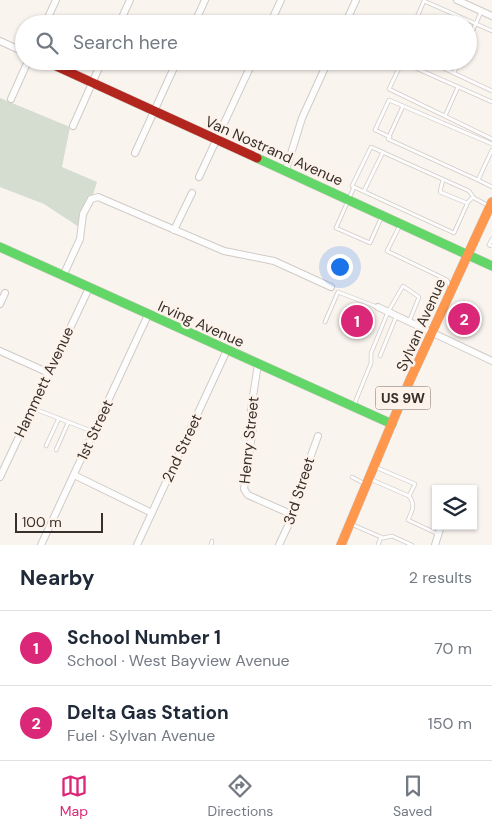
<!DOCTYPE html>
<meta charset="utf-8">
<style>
body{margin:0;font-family:"DM Sans",sans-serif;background:#f2f2f3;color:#1f2937}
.controls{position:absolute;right:15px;bottom:15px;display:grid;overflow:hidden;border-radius:0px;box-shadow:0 1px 4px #0004}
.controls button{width:45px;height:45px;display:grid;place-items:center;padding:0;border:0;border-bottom:1px solid #e0e1e3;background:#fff;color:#1f2937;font:25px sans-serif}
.scale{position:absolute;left:15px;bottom:12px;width:88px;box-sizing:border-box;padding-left:5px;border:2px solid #37302b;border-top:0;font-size:14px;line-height:18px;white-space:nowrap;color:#37302b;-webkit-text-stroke:4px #fef3eb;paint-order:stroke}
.you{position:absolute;left:339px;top:266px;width:18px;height:18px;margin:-12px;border:4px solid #fff;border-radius:50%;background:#1a73e8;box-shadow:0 0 0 8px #1a73e833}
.badge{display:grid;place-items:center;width:32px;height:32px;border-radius:50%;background:#db2777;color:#fff;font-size:16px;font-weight:700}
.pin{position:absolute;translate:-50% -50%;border:2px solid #fff;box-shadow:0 1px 5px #0006}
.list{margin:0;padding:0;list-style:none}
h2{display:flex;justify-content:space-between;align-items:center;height:65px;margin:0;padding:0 20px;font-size:21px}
h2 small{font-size:16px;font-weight:400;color:#747a83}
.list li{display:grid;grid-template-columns:32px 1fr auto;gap:15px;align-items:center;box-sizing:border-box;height:75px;padding:0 20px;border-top:1px solid #e0e1e3}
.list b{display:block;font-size:19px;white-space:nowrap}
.list p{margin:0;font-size:16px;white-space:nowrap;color:#747a83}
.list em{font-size:16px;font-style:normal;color:#747a83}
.icon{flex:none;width:28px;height:28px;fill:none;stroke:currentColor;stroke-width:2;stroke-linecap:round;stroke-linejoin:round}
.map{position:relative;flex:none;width:492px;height:545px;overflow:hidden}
.search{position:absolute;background:#fff;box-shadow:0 1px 4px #0004;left:15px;right:15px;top:15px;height:55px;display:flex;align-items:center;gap:12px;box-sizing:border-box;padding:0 18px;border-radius:28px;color:#747a83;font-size:19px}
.sheet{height:215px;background:#fff}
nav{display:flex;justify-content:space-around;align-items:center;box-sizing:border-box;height:70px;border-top:1px solid #e0e1e3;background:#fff;font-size:14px;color:#747a83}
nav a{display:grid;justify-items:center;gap:2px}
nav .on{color:#db2777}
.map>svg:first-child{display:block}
.green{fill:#d4ddd0}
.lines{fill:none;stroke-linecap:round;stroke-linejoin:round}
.lane-casing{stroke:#d1cbc7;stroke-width:4.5}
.street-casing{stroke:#d1cbc7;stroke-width:8}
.fast-casing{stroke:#d1cbc7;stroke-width:10}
.slow-casing{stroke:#d1cbc7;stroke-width:10}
.jam-casing{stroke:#d1cbc7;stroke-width:10}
.lane{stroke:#fefdfd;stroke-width:3}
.street{stroke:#fefdfd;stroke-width:6}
.fast{stroke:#63d668;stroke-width:9}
.slow{stroke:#ff974d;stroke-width:9}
.jam{stroke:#b3261e;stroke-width:9}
.labels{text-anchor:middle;stroke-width:5;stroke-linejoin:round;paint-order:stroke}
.shield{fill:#fef3eb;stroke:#736a65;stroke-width:1}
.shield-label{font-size:14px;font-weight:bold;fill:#37302b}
.street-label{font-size:15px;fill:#37302b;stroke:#fef3eb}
</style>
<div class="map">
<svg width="492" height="545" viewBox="0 0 492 545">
<rect width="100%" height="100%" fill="#faf4ef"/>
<polygon class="green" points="0,98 70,127 62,167 97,182 82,229 44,204 0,187"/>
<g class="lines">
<g class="lane-casing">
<g id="lane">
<polyline points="414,24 424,1 492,31"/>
<polyline points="468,41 481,12"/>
<polyline points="428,61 492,91"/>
<polyline points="454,73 459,61"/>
<polyline points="492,102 402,62 389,89 492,139"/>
<polyline points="403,106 388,139 478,180"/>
<polyline points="445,116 458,87"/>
<polyline points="390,137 375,130 389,100 492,144"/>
<polyline points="492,150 478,180 492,187"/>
<polyline points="443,179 440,192 467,203"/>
<polyline points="354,187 454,233 468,202 473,197"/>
<polyline points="364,191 383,152"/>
<polyline points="382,216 370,243 336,228 354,187 352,186 371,147 469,191 474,198 489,206"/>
<polyline points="400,225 387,251 443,278 447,280 450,287"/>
<polyline points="492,239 489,245 492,246"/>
<polyline points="325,322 338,292 377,307"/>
<polyline points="380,356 396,317"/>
<polyline points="354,405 371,363 371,353 388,312 403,286 419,297 409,322"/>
<polyline points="32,408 94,432"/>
<polyline points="46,446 59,418"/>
<polyline points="56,450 68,423"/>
<polyline points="352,477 365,484"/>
<polyline points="370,479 409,496 415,484 375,467"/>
<path d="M409,496C416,505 412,511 408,520L438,534"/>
<polyline points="351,524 383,538 392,536 412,545"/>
<polyline points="211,545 212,541"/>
<polyline points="378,545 381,537"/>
</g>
</g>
<g class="street-casing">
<g id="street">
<polyline points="457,0 492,16"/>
<polyline points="45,24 56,0"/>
<polyline points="119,24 130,0"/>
<polyline points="194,24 205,0"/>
<polyline points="270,24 281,0"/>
<polyline points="345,24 356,0"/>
<polyline points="0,41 24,52"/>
<polyline points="11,99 28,61"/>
<polyline points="73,126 102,61"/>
<polyline points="135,153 177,61"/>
<polyline points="286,170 302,118 328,61"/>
<polyline points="199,177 253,61"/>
<polyline points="174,230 192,193"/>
<polyline points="63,276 80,239 83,214 91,199 98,197 224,251 274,261 331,287"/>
<polyline points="0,304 5,293"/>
<polyline points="378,307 492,361"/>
<polyline points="0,351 49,373"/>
<polyline points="258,364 251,409 253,428 244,489 248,495 293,515"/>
<polyline points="74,475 152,513"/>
<polyline points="0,477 89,288"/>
<polyline points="41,545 148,315"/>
<polyline points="137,545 227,350"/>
<polyline points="279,545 293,515 294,503 318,436"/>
<polyline points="435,545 441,526"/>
</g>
</g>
<g class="fast-casing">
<g id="fast">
<polyline points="257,158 492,266"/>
<polyline points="0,247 392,424"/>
</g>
</g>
<g class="slow-casing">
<polyline id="slow" points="341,545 410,380 492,202"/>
</g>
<g class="jam-casing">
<polyline id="jam" points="45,61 257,158"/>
</g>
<use href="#lane" class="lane"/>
<use href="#street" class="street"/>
<use href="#fast" class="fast"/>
<use href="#slow" class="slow"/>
<use href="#jam" class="jam"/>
</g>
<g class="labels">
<rect class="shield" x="375.5" y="386.5" width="55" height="23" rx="4"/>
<g class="shield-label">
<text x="403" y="403">US 9W</text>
</g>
<g class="street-label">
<text transform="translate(274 151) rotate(24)" y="5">Van Nostrand Avenue</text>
<text transform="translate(201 324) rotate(24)" y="5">Irving Avenue</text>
<text transform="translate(421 325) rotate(-66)" y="5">Sylvan Avenue</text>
<text transform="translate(44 382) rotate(-65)" y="5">Hammett Avenue</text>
<text transform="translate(95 430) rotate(-65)" y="5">1st Street</text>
<text transform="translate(249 440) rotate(-84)" y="5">Henry Street</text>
<text transform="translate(182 448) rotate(-65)" y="5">2nd Street</text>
<text transform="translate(299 491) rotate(-72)" y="5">3rd Street</text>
</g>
</g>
</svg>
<div class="controls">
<button><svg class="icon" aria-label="layers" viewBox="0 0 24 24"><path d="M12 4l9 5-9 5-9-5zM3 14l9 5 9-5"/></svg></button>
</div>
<div class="scale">100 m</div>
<div class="you"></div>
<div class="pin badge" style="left:357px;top:321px">1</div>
<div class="pin badge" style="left:464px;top:319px">2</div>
<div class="search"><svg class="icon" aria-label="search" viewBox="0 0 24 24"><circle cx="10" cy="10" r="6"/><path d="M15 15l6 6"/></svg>Search here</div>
</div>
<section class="sheet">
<h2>Nearby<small>2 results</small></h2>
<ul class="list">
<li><span class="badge">1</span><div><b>School Number 1</b><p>School · West Bayview Avenue</p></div><em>70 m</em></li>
<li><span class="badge">2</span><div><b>Delta Gas Station</b><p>Fuel · Sylvan Avenue</p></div><em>150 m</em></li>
</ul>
</section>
<nav>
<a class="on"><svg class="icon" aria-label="map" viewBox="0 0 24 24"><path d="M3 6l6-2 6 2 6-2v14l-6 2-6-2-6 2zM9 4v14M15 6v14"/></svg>Map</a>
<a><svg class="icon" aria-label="directions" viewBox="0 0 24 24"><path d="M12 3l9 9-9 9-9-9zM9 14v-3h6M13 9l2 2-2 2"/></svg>Directions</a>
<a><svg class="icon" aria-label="saved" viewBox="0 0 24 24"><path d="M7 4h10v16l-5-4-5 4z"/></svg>Saved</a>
</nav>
